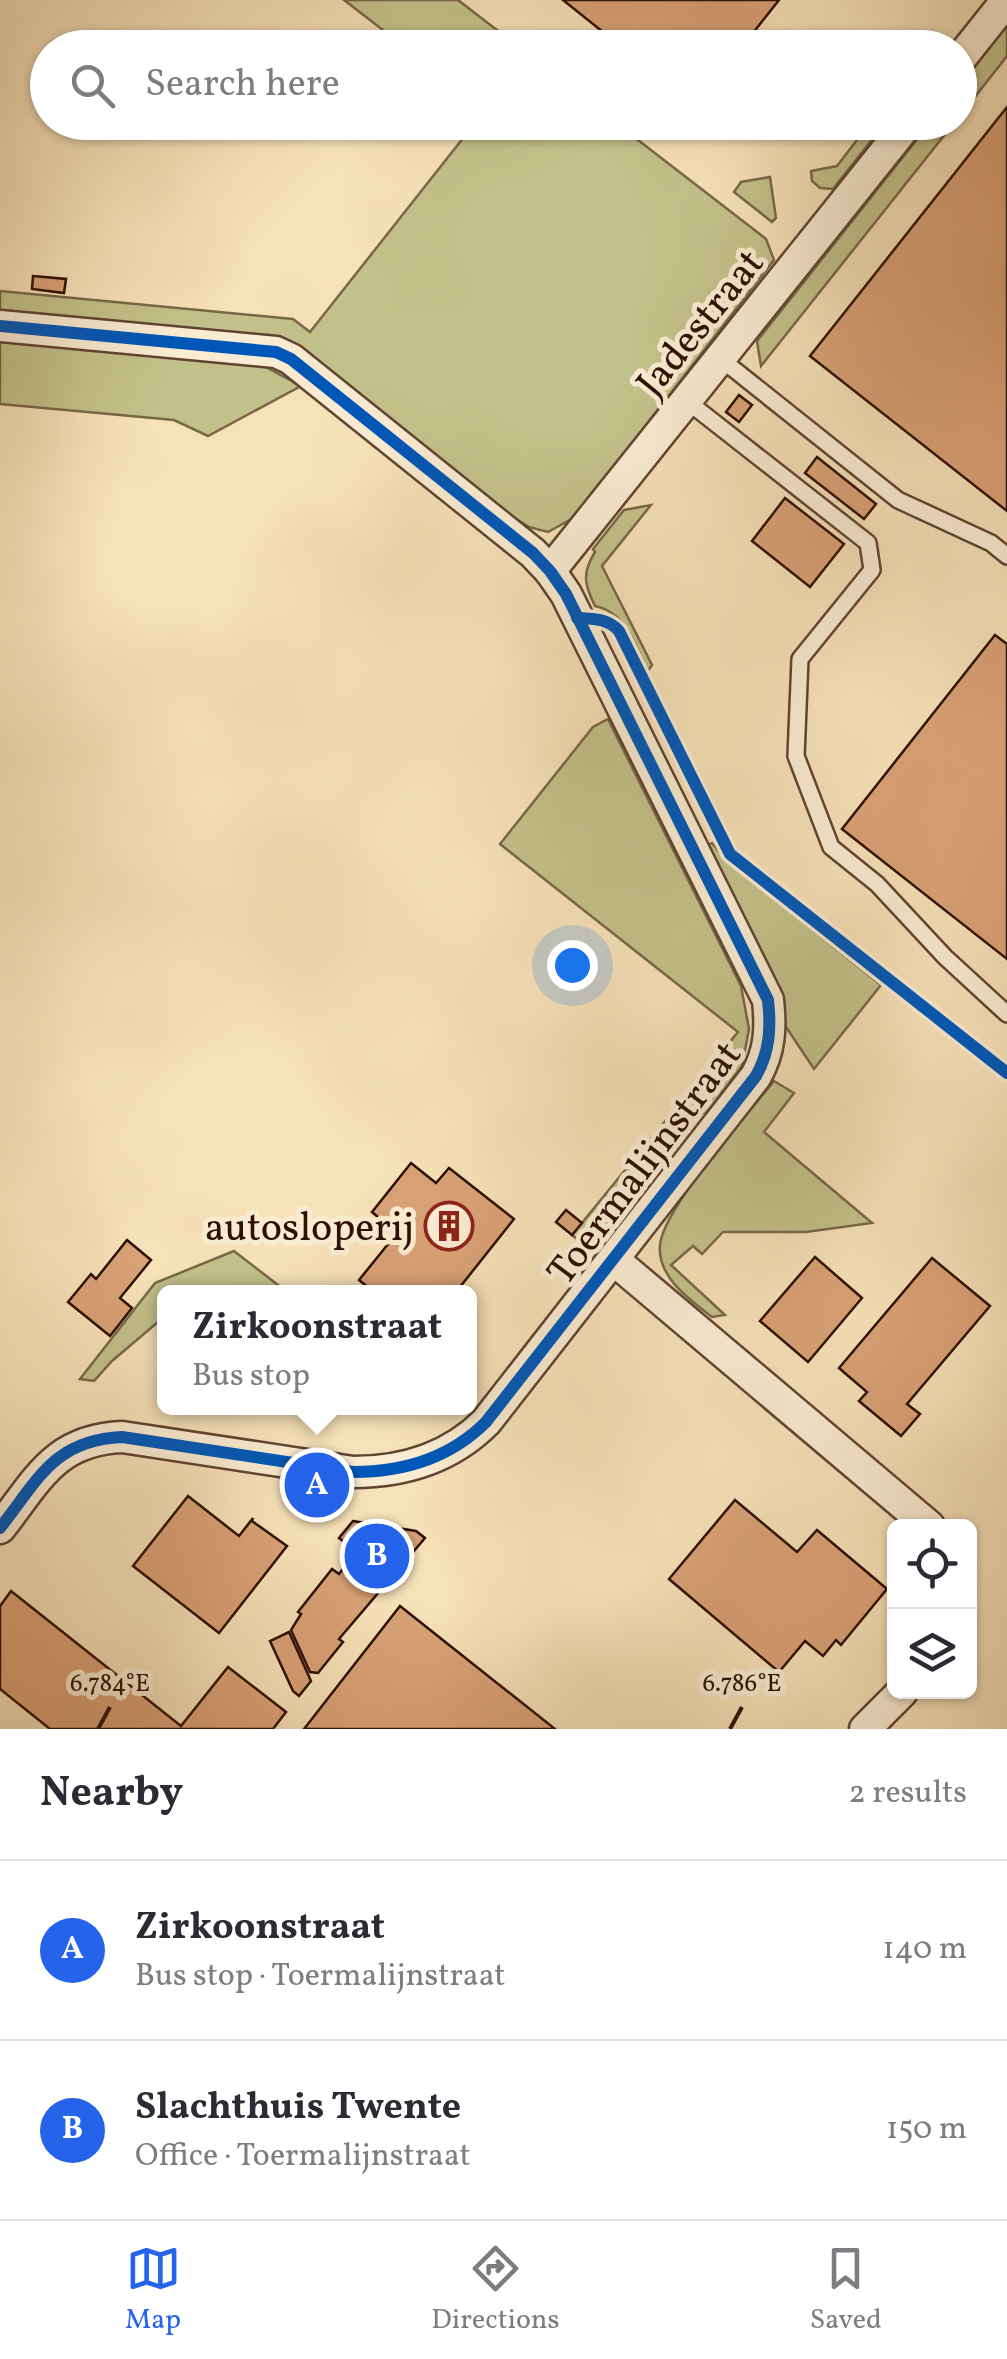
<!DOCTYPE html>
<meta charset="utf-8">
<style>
body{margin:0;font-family:Vollkorn,serif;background:#f2f2f3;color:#2b2b33}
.controls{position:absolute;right:30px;bottom:30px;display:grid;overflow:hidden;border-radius:15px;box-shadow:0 2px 8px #0004}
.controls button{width:90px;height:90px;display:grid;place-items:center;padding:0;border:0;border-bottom:2px solid #e1e1e2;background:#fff;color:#2b2b33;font:50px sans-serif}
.you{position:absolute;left:572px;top:965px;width:35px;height:35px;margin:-25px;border:8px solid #fff;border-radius:50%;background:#1a73e8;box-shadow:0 0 0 15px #1a73e833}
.badge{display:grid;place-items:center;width:65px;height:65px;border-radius:50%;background:#2563eb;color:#fff;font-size:32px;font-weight:700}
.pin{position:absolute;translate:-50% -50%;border:5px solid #fff;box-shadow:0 2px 10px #0006}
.popup{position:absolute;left:157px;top:1285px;width:320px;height:130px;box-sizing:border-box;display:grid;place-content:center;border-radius:15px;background:#fff;filter:drop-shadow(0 2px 8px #0005);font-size:32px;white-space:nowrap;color:#7c7c81}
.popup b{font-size:38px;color:#2b2b33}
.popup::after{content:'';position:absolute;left:50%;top:100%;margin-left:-20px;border:20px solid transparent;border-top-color:#fff}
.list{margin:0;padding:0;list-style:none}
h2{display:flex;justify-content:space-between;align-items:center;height:130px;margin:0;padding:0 40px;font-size:42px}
h2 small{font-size:32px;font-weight:400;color:#7c7c81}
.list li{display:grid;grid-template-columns:65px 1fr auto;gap:30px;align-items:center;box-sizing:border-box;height:180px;padding:0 40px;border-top:2px solid #e1e1e2}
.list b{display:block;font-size:38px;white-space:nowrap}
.list p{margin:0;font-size:32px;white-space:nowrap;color:#7c7c81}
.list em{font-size:32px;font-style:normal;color:#7c7c81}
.icon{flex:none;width:55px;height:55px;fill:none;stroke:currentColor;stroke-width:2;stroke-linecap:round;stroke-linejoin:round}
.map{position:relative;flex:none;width:1007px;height:1729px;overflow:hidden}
.search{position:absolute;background:#fff;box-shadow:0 2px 8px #0004;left:30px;right:30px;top:30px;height:110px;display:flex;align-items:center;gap:25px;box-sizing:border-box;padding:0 35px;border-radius:55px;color:#7c7c81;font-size:38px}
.sheet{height:490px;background:#fff}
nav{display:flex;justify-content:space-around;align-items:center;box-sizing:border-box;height:140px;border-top:2px solid #e1e1e2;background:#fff;font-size:28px;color:#7c7c81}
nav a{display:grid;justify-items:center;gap:5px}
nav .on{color:#2563eb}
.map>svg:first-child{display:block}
.green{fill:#c3c18b;stroke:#786848;stroke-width:2.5}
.building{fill:#d9a176;stroke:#2d0f04;stroke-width:2.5}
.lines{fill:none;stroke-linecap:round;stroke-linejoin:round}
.service-casing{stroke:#604431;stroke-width:20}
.minor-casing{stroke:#604431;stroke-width:35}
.service{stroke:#faecd2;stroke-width:15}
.minor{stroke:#faecd2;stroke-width:30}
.cycleway-casing{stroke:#faecd2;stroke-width:19}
.cycleway{stroke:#0057b8;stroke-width:12}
.ticks{fill:none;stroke:#2d0f04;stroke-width:4}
.labels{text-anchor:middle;stroke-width:10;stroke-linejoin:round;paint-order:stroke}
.street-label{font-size:40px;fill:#2d0f04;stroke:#faecd2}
.poi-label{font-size:40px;fill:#2d0f04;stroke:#faecd2;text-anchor:end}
.ticks-label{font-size:25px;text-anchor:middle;fill:#2d0f04;stroke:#faecd2;stroke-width:10;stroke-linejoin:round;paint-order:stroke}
</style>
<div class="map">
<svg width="1007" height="1729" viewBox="0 0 1007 1729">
<rect width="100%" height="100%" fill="#f7e1b9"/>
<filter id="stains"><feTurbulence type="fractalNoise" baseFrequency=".002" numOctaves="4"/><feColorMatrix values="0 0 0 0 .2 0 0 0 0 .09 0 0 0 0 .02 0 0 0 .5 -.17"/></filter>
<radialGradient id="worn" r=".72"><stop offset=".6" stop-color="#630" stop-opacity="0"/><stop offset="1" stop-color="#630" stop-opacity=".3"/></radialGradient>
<g class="green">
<polygon points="344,0 458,0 519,47 405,47"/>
<polygon points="1007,25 1007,56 960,116 960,85"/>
<polygon points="475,123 616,123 766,239 774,260 575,517 548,532 529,527 508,514 303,353 0,310 0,291 293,319 310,332"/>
<polygon points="870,123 885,123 833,189 820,188 812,181 811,171 837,166"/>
<polygon points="930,123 954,123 761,366 757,341"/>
<polygon points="770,177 776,218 772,222 734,192 741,182"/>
<polygon points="0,340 260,364 301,386 208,436 174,420 0,404"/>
<path d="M651,505L602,566L652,665L648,671C635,645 626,612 595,606C584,584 582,573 595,552L593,549L624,510Z"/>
<polygon points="608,719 741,986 749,1029 742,1066 709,1110 683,1122 614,1208 615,1228 604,1244 585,1246 572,1235 738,1032 500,844 593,727"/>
<polygon points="712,843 728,862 881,985 814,1069 786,1027 782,997 772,972 708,845"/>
<path d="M774,1081L794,1093L764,1132L872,1223L806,1232H723L702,1254L693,1246L671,1265L725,1315L712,1317C690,1300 657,1277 660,1245C663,1208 749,1113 774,1081Z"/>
<polygon points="234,1251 287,1292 164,1292 164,1317 112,1361 94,1381 80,1379 155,1283"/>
</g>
<g class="building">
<polygon points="563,0 779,0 741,48 623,48"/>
<polygon points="1007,107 1007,511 810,356"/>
<polygon points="33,276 66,279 64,293 32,289"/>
<polygon points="739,395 752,405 739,422 726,412"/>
<polygon points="817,457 876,504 864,519 805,473"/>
<polygon points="785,498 844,544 810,587 752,541"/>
<polygon points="995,635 1007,644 1007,959 842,829"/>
<polygon points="411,1163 436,1183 449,1168 514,1219 456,1292 374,1292 359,1280 397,1233 372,1212"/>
<polygon points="566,1210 582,1223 572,1235 556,1222"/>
<polygon points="127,1240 151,1260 120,1298 132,1308 110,1336 68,1302 91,1274 96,1279"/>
<polygon points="815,1257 862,1298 808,1362 760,1321"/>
<polygon points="932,1258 990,1306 907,1404 920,1414 901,1436 859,1401 867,1392 839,1368"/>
<polygon points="188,1496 239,1536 253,1518 252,1521 287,1546 219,1633 133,1566"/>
<polygon points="735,1500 797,1552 817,1530 887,1589 841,1645 836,1640 823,1656 805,1641 779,1672 669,1579"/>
<polygon points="353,1521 416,1531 425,1538 339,1639 343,1642 318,1673 310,1672 291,1630 301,1614 298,1612 332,1569 339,1574 349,1561 348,1545 339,1538"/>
<polygon points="11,1591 181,1726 228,1667 286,1712 273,1729 50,1729 0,1689 0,1606"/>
<polygon points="400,1606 555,1729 304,1729"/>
<polygon points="289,1632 311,1681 299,1696 293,1691 270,1641"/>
</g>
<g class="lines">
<g class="service-casing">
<g id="service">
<polyline points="721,359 898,500 991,543 1007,556"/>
<polyline points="687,401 868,543 872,570 800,659 796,756 831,847 877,884 945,957 1007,1014"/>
</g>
</g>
<g class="minor-casing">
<g id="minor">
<polyline points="960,59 1007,0"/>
<path d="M0,326L276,352L291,359L533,553L550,571L566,594L768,1000C771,1028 770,1051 756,1076L486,1422C450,1458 405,1472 353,1472L122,1437C54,1440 38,1480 0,1528"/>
<polyline points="550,571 909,122"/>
<polyline points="614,1260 929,1526"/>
<polyline points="865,1729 902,1692"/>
</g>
</g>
<use href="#service" class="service"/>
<use href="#minor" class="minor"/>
<g class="cycleway-casing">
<g id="cycleway">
<path d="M0,326L276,352L291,359L533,553L550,571L566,594L768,1000C771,1028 770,1051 756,1076L486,1422C450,1458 405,1472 353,1472L122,1437C54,1440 38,1480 0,1528"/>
<path d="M577,618C594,619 607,618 619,631L730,854L1007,1073"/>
</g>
</g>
<use href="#cycleway" class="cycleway"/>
</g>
<path class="ticks" d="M98,1729L110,1707M730,1729L742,1707"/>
<defs>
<g id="building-ring" transform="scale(2.5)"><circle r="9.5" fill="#faecd2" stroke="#8f2418" stroke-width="1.5"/><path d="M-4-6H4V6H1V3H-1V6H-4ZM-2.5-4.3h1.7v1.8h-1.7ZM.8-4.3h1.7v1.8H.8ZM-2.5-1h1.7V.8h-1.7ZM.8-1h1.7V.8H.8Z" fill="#8f2418"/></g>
</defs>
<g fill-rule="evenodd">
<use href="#building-ring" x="449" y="1226"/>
</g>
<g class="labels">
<g class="street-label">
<text transform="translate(699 322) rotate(-51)" y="14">Jadestraat</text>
<text transform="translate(643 1162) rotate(-53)" y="14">Toermalijnstraat</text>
</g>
<g class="poi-label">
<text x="414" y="1240">autosloperij</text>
</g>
</g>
<g class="ticks-label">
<text x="110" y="1691">6.784°E</text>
<text x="742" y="1691">6.786°E</text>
</g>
<rect width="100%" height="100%" filter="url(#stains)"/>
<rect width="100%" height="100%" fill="url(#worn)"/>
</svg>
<div class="controls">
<button><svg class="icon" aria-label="locate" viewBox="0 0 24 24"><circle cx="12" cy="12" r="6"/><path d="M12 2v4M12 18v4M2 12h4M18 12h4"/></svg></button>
<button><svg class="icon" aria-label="layers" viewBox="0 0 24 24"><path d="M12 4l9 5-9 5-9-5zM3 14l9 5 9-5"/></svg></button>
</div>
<div class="you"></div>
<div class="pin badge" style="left:317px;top:1485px">A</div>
<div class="popup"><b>Zirkoonstraat</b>Bus stop</div>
<div class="pin badge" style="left:377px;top:1556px">B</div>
<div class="search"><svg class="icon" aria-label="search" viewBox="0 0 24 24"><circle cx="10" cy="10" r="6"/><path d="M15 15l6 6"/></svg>Search here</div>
</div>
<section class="sheet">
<h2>Nearby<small>2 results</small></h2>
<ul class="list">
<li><span class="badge">A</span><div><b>Zirkoonstraat</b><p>Bus stop · Toermalijnstraat</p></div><em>140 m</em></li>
<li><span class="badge">B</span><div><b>Slachthuis Twente</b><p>Office · Toermalijnstraat</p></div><em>150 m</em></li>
</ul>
</section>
<nav>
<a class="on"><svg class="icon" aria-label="map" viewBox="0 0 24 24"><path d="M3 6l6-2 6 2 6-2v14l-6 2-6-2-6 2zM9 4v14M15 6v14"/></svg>Map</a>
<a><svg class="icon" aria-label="directions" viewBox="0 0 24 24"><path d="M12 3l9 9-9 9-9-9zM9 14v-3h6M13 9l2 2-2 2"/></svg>Directions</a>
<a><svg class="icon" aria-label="saved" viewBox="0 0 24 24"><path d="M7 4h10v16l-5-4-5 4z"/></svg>Saved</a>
</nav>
